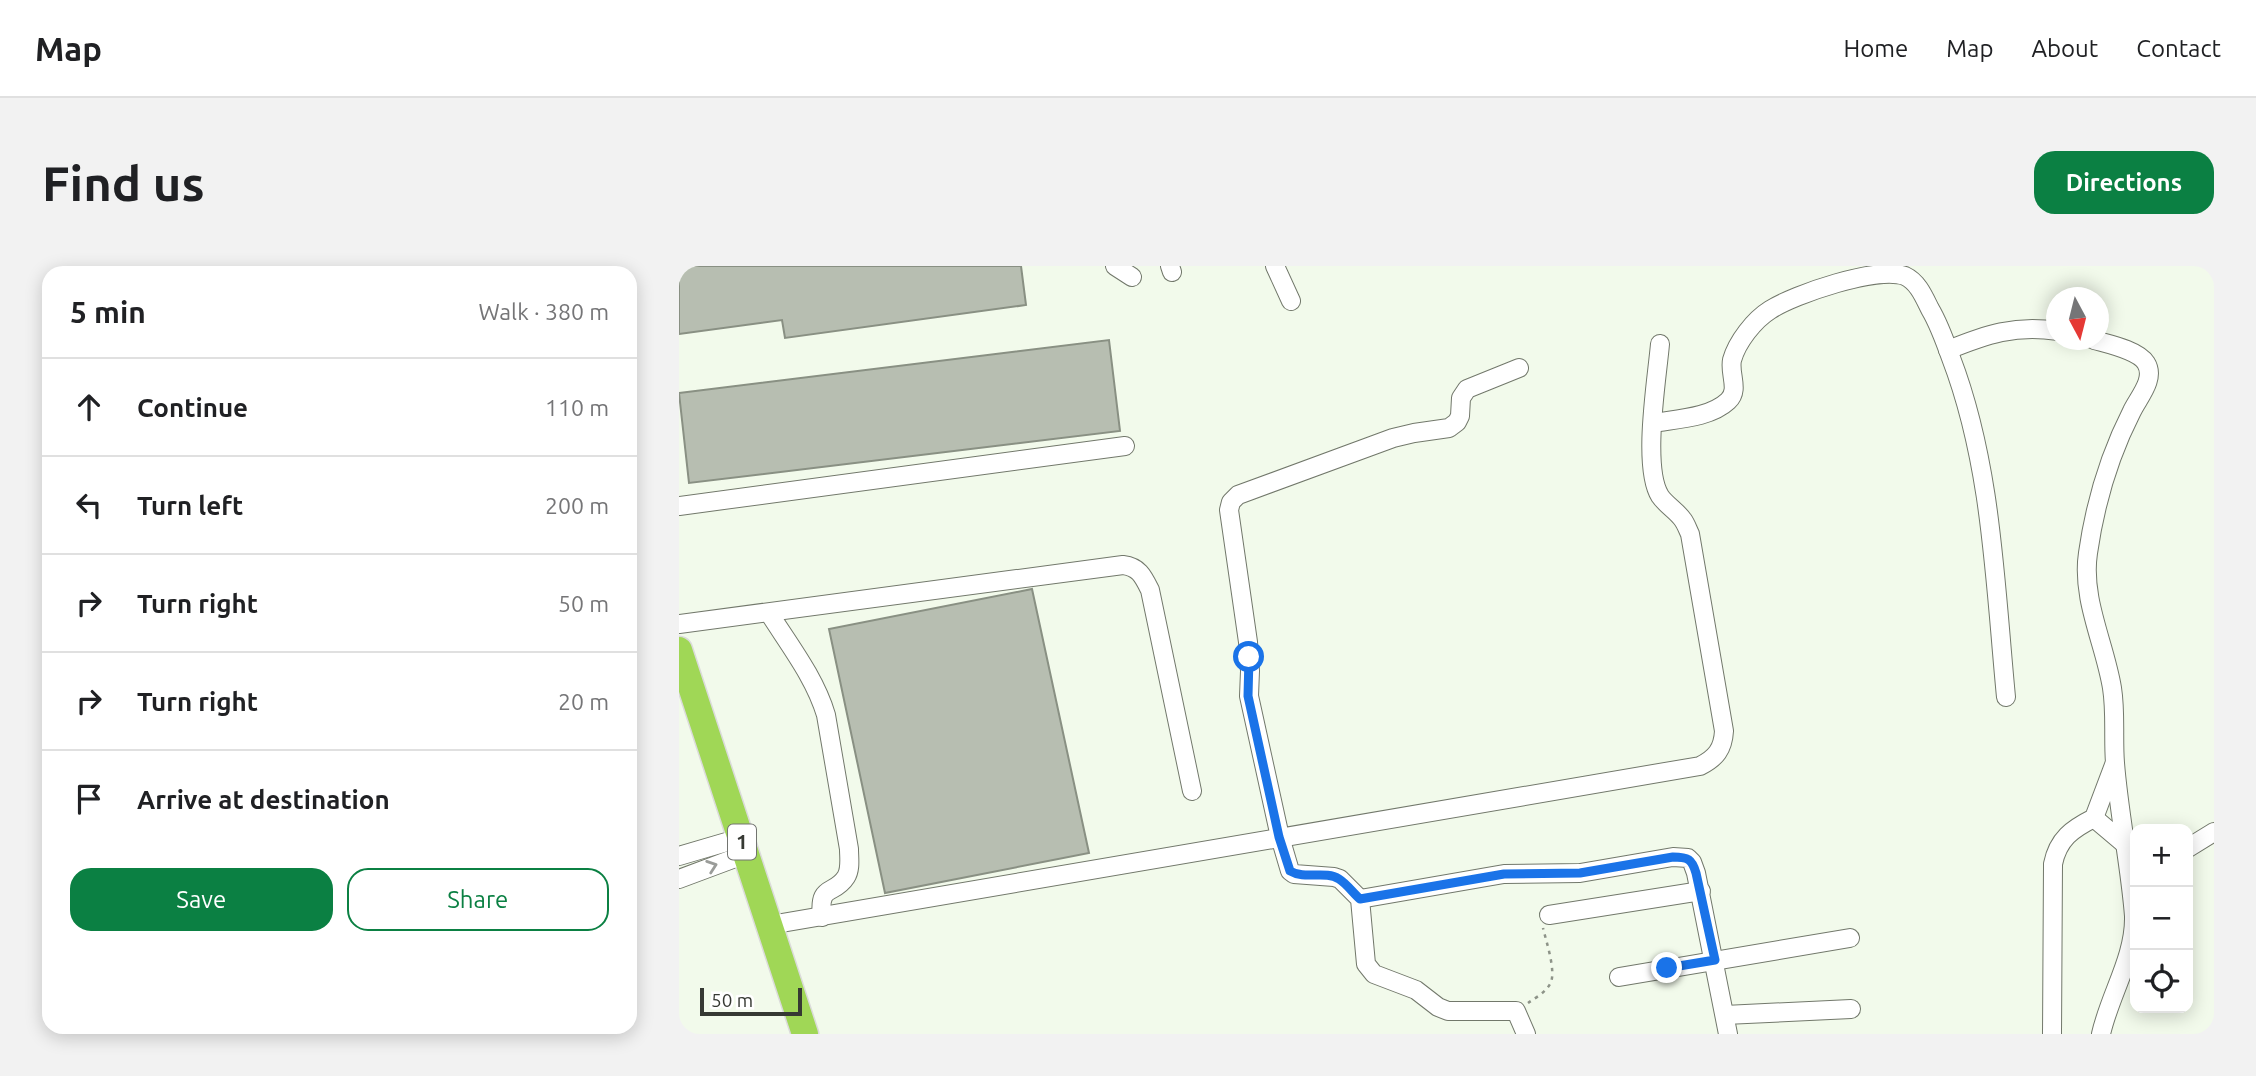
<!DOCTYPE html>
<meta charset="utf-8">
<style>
body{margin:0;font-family:Ubuntu,sans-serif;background:#f2f2f2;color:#202124}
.controls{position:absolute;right:21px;bottom:21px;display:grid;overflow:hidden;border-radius:14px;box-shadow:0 4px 18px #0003}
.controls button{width:63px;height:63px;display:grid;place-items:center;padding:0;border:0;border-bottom:2px solid #e0e0e0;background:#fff;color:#202124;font:35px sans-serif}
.compass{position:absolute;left:1367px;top:21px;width:63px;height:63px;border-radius:50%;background:#fff;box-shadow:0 4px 18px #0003;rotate:173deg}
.scale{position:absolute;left:21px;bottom:18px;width:102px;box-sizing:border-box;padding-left:7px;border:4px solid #363933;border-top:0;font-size:19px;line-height:24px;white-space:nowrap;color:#363933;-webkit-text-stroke:5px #fff;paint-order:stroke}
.stop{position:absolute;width:21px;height:21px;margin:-16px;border:5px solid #1a73e8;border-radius:50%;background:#fff}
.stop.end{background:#1a73e8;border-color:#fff;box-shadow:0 2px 7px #0008}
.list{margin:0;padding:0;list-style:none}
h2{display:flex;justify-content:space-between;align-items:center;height:91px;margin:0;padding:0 28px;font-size:30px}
h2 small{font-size:23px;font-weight:400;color:#757577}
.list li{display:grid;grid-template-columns:46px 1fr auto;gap:21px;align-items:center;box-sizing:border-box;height:98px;padding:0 28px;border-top:2px solid #e0e0e0}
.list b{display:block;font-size:26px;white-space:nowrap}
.list em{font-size:23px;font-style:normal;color:#757577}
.actions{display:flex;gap:14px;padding:21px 28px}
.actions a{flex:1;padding:16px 0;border:2px solid #0b8043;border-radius:21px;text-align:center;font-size:24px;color:#0b8043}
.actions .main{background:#0b8043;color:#fff}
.icon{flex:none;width:38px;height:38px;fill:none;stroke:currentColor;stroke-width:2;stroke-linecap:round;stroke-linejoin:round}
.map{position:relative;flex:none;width:1535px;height:768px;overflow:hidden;border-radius:21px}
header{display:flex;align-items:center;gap:42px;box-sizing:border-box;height:98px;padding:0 35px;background:#fff;border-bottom:2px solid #e0e0e0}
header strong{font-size:33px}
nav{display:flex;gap:38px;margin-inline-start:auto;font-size:24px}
.intro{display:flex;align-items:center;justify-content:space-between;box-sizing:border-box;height:168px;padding:0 42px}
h1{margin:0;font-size:49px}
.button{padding:18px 32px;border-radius:21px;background:#0b8043;color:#fff;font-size:24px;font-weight:700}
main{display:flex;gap:42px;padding:0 42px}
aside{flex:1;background:#fff;border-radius:21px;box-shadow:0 4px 18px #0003}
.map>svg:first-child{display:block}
.building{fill:#b7beb1;stroke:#899083;stroke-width:2}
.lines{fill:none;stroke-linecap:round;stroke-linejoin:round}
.minor-casing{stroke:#72786b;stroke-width:20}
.highway-casing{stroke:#dbdbda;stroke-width:29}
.path{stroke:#8d9388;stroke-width:2.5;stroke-dasharray:3.5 5;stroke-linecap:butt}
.minor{stroke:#fff;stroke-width:18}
.highway{stroke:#a0d756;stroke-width:26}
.oneway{stroke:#9a9c99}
.route{stroke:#1a73e8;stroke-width:9}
.labels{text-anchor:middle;stroke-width:6;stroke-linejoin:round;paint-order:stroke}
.shield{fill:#fff;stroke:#727470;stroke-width:2}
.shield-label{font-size:21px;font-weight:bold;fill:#363933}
</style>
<header>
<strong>Map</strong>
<nav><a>Home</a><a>Map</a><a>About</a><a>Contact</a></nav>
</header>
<div class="intro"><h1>Find us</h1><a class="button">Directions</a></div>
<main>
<aside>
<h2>5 min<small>Walk · 380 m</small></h2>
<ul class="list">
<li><svg class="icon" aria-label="ahead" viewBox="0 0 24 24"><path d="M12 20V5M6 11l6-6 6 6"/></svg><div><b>Continue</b></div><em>110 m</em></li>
<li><svg class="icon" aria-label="left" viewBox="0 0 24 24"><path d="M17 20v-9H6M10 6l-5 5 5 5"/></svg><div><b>Turn left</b></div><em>200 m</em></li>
<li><svg class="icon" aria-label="right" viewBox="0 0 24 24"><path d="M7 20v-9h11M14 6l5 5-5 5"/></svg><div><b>Turn right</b></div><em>50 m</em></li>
<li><svg class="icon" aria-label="right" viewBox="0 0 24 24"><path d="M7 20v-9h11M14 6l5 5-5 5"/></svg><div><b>Turn right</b></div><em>20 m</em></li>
<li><svg class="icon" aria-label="arrive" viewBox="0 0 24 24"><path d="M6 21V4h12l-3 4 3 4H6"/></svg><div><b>Arrive at destination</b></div></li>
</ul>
<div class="actions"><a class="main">Save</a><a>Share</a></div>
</aside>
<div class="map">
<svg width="1535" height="768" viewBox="0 0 1535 768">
<rect width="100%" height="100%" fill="#f2faeb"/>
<g class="building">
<polygon points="0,0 342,0 347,39 106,72 103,54 0,68"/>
<polygon points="430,74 441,165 10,217 0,127"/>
<polygon points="353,323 410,587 206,627 150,363"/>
</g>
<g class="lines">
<g class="minor-casing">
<g id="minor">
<polyline points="436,0 453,11"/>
<polyline points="491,0 493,6"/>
<polyline points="596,0 612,35"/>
<path d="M1415,74C1429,78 1459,84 1467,97C1477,113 1459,132 1453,145C1430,190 1416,238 1409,287C1402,333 1426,378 1433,422C1437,447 1434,472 1436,497C1440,548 1451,599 1455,650C1456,691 1431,728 1422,768"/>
<path d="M1269,84C1306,69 1337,58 1378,65"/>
<polyline points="840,102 788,123 782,132 781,150 778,156 770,162 735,167 714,172 559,229 552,236 550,244 569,376 571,405 570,430 601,571 611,605 615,608 655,611 661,613 681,633 687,698 695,708 737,724 759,741 769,745 837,745 847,768"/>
<path d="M974,157C997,153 1031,152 1049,135C1061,124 1050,108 1053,94C1058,76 1075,54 1091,44C1116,28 1198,0 1226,10C1239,16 1245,31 1251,43C1260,58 1266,75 1272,92C1313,199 1316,318 1327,431"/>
<polyline points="0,240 446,180"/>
<path d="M90,347C111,380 136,412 147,449L170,583C170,592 172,603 167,611C155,630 139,617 143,651"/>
<path d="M0,358L444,299C460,301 464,310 471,324L513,525"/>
<polyline points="1415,552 1447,579"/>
<polyline points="1509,582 1535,566"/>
<polyline points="0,590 61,572"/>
<polyline points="0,613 67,588"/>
<polyline points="681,633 825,608 901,607 994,591 1009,592 1013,596 1017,607 1049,768"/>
<polyline points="870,649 1022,625"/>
<path d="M91,659L1021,500C1037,492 1044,483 1045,465L1011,268C1009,264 1007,258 1004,254C998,245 987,239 981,230C963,201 978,113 981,78"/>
<polyline points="940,711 1171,672"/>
<polyline points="1046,749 1172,743"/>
<path d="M1373,768L1374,598C1379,573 1393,563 1415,552L1435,499"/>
</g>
</g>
<g class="highway-casing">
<polyline id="highway" points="0,384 126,768"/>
</g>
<path class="path" d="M849,737C856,732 866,727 871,718C878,707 867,675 864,662"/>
<use href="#minor" class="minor"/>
<use href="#highway" class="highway"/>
</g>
<defs><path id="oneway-chevron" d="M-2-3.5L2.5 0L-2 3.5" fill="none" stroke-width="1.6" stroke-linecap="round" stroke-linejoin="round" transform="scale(1.75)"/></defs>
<use class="oneway" href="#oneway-chevron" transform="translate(33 600) rotate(-19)"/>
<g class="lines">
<path class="route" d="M570,391L569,430L600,571L611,605C626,614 646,604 660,613C668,618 674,627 681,633L825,608L901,607L994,591C1009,591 1013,593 1017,607L1036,694L988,702"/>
</g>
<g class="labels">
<rect class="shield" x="49" y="558.5" width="28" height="35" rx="5"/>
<g class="shield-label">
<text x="63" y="583">1</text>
</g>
</g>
</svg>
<div class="controls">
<button>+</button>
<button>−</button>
<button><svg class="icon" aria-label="locate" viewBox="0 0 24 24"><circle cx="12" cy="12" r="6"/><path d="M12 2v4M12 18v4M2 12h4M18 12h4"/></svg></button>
</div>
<svg class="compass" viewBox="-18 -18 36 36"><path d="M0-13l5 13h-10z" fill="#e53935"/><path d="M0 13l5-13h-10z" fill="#757577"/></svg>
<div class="scale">50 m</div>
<div class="stop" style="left:570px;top:391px"></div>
<div class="stop end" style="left:988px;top:702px"></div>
</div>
</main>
